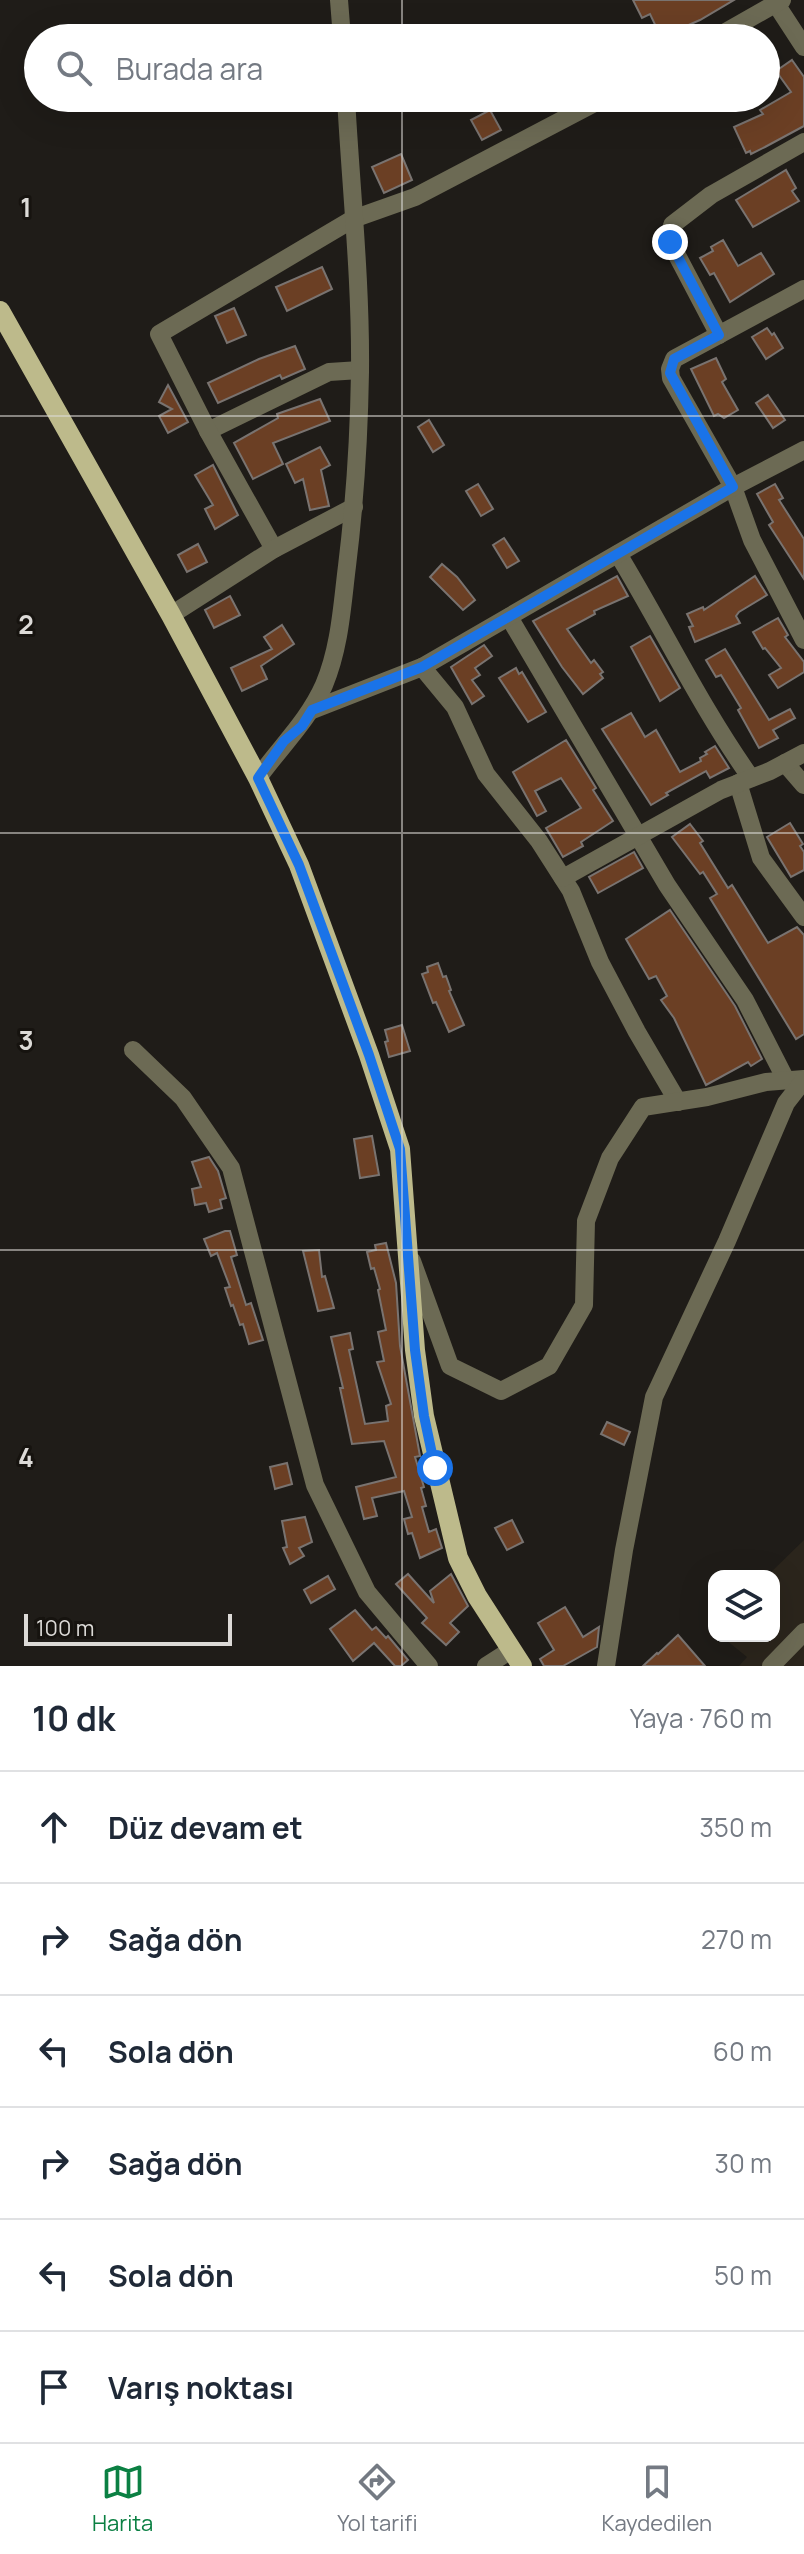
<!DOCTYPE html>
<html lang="tr">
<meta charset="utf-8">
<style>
body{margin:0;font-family:Manrope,sans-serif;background:#f2f2f3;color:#1f2937}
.controls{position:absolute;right:24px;bottom:24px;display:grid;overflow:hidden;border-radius:16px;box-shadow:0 8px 32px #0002}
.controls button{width:72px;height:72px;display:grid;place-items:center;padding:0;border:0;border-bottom:2px solid #e0e1e3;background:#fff;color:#1f2937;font:40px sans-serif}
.scale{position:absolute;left:24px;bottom:20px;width:208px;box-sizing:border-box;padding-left:8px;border:4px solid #dcdad7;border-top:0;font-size:22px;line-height:28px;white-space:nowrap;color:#dcdad7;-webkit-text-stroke:6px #16130f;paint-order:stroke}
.stop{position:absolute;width:24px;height:24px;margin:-18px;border:6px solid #1a73e8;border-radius:50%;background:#fff}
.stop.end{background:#1a73e8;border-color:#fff;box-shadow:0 2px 8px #0008}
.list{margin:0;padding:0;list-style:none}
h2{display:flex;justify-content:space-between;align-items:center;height:104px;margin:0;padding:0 32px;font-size:34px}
h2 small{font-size:26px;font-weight:400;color:#747a83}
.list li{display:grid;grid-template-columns:52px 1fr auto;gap:24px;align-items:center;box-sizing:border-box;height:112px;padding:0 32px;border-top:2px solid #e0e1e3}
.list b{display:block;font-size:30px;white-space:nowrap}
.list em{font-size:26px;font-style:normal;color:#747a83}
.icon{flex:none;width:44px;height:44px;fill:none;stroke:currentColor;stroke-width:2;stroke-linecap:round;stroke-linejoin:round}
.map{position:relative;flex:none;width:804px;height:1666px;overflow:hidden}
.search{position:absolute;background:#fff;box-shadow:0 8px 32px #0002;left:24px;right:24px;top:24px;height:88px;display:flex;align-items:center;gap:20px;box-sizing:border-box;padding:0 28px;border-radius:44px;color:#747a83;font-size:30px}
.sheet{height:776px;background:#fff}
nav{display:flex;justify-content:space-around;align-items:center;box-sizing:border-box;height:112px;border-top:2px solid #e0e1e3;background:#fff;font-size:22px;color:#747a83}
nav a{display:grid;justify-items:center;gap:4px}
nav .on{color:#0b8043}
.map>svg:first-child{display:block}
.built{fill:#2b251c}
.building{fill:#6b3f24;stroke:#797370;stroke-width:2}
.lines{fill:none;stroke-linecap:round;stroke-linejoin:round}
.minor{stroke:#6c6a54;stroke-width:18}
.major{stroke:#bdba8b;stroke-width:20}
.route{stroke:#1a73e8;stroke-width:10}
.grid{fill:none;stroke:#dcdad7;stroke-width:2;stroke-opacity:0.55}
.grid-label{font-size:26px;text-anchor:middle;font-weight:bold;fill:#dcdad7;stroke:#16130f;stroke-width:6;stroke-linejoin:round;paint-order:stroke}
</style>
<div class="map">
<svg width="804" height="1666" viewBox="0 0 804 1666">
<rect width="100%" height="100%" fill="#1f1c18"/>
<polygon class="built" points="804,1540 804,1666 739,1666 747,1657 721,1636 774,1636 774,1576 767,1576"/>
<g class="building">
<polygon points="633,0 734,0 700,20 661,37 650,14 642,18"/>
<polygon points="792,60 804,77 804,126 765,147 751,154 750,151 746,153 734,127 763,114 760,110 791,92 776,71"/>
<polygon points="490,110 501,130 482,140 471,120"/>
<polygon points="401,154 412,180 384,193 372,167"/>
<polygon points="786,170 796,188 792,191 799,201 753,227 736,200"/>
<polygon points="723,240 738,266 761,253 774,274 730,302 714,273 710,275 700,258 713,251 711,247"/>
<polygon points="322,267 332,289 287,311 276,287"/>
<polygon points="234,308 246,335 227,343 215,316"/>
<polygon points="767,328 772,335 774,333 783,348 766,359 752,337"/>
<polygon points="295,346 305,369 282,379 280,375 218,403 208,383 259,359"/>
<polygon points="716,358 726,379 722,382 738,410 724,418 718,414 714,416 691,369"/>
<polygon points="168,385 188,422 168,433 159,416 172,409 159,402"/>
<polygon points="768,395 785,420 773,428 756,403"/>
<polygon points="320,399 330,421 273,443 283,464 253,479 234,443 278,418 277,414"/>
<polygon points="429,420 444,445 433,452 418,427"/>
<polygon points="320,447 330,465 321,470 329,506 310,510 303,479 295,483 286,464"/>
<polygon points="213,465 238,515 215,529 205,509 213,505 195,475"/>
<polygon points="478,484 493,509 481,516 466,491"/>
<polygon points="775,484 783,498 779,500 804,539 804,579 769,525 773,522 757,494"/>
<polygon points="504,538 519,561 507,568 493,545"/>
<polygon points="198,544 207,562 187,572 178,555"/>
<polygon points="442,564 457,577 475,600 463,610 430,577"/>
<polygon points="617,576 628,596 594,611 595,614 567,629 591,663 594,660 603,672 600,674 603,678 583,694 562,667 533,621"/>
<polygon points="755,576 767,595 739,612 736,616 740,623 695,642 689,627 693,626 687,614 703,607 704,610"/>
<polygon points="230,596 240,615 214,628 205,610"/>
<polygon points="778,618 788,635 785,637 804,662 804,672 778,688 769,675 781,668 765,648 763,649 753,632"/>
<polygon points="282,625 294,644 261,666 267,679 242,691 231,668 272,649 264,637"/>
<polygon points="650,636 680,688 660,701 631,647"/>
<polygon points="484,645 492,656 475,668 480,675 472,680 484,696 472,704 451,667"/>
<polygon points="725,649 769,720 790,709 795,718 773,730 778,738 759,748 738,710 741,708 721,675 716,677 706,660"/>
<polygon points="516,668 519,674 522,672 546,712 528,722 499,678"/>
<polygon points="631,713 645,737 656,730 680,772 701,761 700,758 707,754 705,752 715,746 729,768 710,778 706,771 666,793 668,795 651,805 602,729"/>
<polygon points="566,740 596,788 593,790 613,821 581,842 583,846 563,857 546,828 581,808 561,778 535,791 546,811 537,816 513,772"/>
<polygon points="790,823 803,844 800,846 804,852 804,870 791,877 767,837"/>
<polygon points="690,824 703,841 700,843 728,888 732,885 768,943 797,927 804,935 804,1034 796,1039 710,898 717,894 703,872 700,874 672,837"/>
<polygon points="634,852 643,868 598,893 589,877"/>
<polygon points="670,910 735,1006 762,1059 751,1066 748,1062 706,1085 674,1018 661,1000 667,996 656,976 649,979 626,939"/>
<polygon points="438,963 443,977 446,976 451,990 449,991 464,1025 449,1032 436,1002 433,1003 422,974 428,972 427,967"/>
<polygon points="402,1025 410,1051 389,1057 385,1042 388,1041 385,1030"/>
<polygon points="372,1136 379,1175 360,1178 354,1139"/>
<polygon points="209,1157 218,1171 226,1198 220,1200 222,1208 209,1212 206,1203 195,1205 192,1189 201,1187 192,1162"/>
<polygon points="225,1231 230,1231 237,1255 231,1257 246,1305 251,1303 263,1340 249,1344 243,1324 240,1325 233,1305 231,1306 225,1288 230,1287 217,1253 211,1256 204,1239"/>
<polygon points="386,1243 396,1283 400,1346 420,1456 415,1457 424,1487 421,1488 426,1506 422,1507 429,1532 436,1529 442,1548 420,1558 412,1533 408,1534 404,1519 412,1517 404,1491 372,1498 377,1516 364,1519 356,1487 396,1477 384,1441 352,1444 340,1388 343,1388 331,1337 350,1333 353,1349 349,1350 365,1424 388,1421 386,1406 391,1404 377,1362 384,1361 378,1332 386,1330 378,1290 380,1289 374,1268 371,1269 367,1252 376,1250 375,1245"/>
<polygon points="319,1250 322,1277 325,1276 334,1308 318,1311 303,1251"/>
<polygon points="607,1422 630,1432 624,1445 601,1434"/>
<polygon points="287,1463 292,1484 275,1489 270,1467"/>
<polygon points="305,1517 312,1542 299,1548 304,1556 290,1564 283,1548 287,1547 282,1521"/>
<polygon points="512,1520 523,1542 507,1550 495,1528"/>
<polygon points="408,1574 434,1603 430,1591 451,1574 468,1606 450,1623 459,1632 446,1645 422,1623 427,1618 396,1584"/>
<polygon points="328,1576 335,1589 311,1603 304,1590"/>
<polygon points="565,1607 583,1637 599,1627 597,1647 563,1666 544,1666 540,1659 554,1650 538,1623"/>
<polygon points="355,1610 372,1630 376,1627 386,1638 388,1636 408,1660 401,1666 395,1666 374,1643 353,1661 330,1629"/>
<polygon points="678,1635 705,1666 643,1666 657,1653 658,1654"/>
</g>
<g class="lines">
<g class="minor">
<polyline points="339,0 342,38"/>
<polyline points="776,4 804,47"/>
<polyline points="715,38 782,0"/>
<polyline points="804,289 674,359 670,369 671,378 733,487 752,540 804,640"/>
<polyline points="719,335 670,242 672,225 711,195 804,142"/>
<polyline points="208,431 329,372 360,370"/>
<polyline points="274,549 208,431 159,334 353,219 415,197 604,98"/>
<path d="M618,554C663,628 701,708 751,778"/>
<polyline points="171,615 274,549 354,507"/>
<polyline points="509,617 667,885 745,1000 786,1080"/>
<polyline points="422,667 733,487 804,450"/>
<polyline points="312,710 422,667 455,707 486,774 539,841 571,891 600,962 637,1032 678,1102"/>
<polyline points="785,763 804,785"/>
<path d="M258,778C281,746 308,721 324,685C340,647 342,606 347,566C355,501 359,436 360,372C361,281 351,189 346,98"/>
<polyline points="738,783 761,858 804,917"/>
<polyline points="563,878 721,790 770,771 804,753"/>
<polyline points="133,1050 183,1098 231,1168 315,1485 367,1592 429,1666"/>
<polyline points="412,1261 450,1366 501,1391 549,1366 584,1305 586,1221 610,1158 643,1107 707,1097 766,1082 804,1079"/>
<polyline points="486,1666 511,1650"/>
<polyline points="606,1666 624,1550 654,1397 727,1241 786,1103 804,1080"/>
<polyline points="771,1666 804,1632"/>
</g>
<polyline class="major" points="0,311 171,615 258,778 299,865 369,1055 400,1149 415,1350 424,1416 458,1558 477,1596 522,1666"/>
</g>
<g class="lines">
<polyline class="route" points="435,1468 424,1416 415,1350 400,1149 369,1055 299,865 258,778 284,741 302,726 312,710 422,667 733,487 670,373 674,359 719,335 670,242"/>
</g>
<path class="grid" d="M402,0V38M402,98V1666M0,416H804M0,833H804M0,1250H804"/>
<g class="grid-label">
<text x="26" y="217">1</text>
<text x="26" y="634">2</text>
<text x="26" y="1050">3</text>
<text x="26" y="1467">4</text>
</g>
</svg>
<div class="controls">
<button><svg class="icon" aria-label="layers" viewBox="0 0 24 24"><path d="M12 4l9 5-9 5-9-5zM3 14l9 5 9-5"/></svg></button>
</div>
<div class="scale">100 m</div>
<div class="stop" style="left:435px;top:1468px"></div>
<div class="stop end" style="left:670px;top:242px"></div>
<div class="search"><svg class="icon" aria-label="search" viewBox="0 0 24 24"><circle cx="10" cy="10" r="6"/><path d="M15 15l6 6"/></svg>Burada ara</div>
</div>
<section class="sheet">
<h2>10 dk<small>Yaya · 760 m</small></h2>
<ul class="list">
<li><svg class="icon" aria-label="ahead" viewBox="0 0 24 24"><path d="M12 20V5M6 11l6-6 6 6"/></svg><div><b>Düz devam et</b></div><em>350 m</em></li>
<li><svg class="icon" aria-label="right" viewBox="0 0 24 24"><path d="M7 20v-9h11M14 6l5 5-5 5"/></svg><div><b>Sağa dön</b></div><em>270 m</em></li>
<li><svg class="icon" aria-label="left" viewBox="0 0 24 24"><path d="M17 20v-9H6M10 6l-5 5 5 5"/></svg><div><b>Sola dön</b></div><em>60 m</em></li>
<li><svg class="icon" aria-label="right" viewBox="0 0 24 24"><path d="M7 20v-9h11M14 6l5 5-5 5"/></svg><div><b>Sağa dön</b></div><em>30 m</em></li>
<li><svg class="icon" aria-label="left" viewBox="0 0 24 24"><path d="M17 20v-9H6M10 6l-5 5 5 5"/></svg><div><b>Sola dön</b></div><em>50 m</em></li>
<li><svg class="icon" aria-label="arrive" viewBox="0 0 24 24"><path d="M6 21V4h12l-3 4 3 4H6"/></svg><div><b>Varış noktası</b></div></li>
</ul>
</section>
<nav>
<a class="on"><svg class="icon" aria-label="map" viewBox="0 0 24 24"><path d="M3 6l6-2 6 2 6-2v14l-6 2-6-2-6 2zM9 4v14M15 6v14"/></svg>Harita</a>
<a><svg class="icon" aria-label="directions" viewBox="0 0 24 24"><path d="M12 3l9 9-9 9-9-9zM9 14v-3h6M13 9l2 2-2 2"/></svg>Yol tarifi</a>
<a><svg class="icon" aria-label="saved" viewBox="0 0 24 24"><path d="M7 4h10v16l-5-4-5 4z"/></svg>Kaydedilen</a>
</nav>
